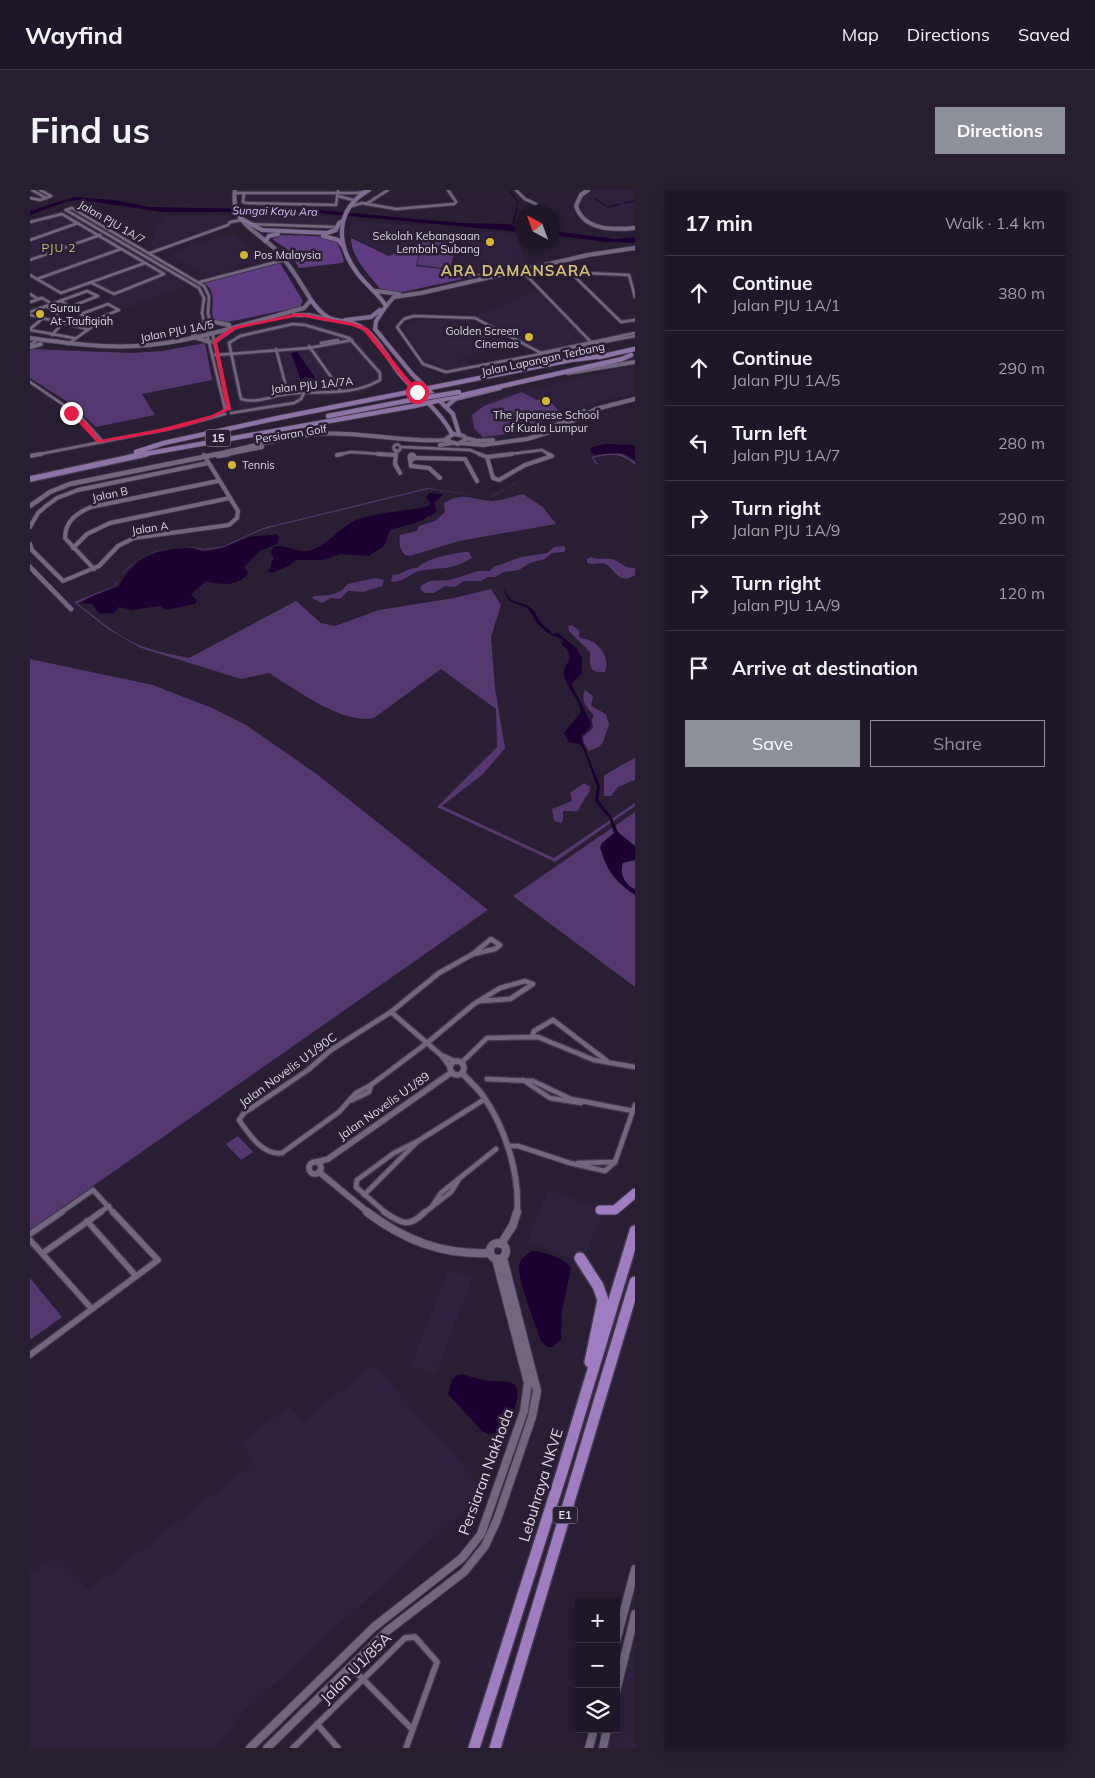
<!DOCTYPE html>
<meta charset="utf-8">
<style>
body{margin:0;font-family:Mulish,sans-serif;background:#271f2f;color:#f1f3f6}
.controls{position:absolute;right:15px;bottom:15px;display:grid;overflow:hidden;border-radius:0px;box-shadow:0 2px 12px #0003}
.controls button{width:45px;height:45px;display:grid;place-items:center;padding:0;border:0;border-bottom:1px solid #3c3544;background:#1f1627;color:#f1f3f6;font:25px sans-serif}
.compass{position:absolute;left:485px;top:15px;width:45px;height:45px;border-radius:50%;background:#1f1627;box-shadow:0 2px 12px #0003;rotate:319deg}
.stop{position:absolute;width:15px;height:15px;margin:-11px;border:4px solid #e11d48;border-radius:50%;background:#fff}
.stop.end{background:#e11d48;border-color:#fff;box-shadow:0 1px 5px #0008}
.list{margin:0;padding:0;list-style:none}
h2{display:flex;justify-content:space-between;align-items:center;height:65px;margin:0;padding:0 20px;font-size:21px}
h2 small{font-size:16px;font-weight:400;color:#a19fa7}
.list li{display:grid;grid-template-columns:32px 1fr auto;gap:15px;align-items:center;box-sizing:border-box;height:75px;padding:0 20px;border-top:1px solid #3c3544}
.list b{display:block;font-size:19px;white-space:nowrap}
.list p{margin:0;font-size:16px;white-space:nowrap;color:#a19fa7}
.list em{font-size:16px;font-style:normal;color:#a19fa7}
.actions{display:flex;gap:10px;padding:15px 20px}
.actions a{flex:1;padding:11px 0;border:1px solid #8c9099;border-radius:0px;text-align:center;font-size:18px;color:#8c9099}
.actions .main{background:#8c9099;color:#fff}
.icon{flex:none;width:28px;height:28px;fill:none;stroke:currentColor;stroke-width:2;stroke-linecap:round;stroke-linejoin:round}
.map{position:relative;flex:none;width:605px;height:1558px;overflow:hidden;border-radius:0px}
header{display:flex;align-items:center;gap:30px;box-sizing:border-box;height:70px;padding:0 25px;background:#1f1627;border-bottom:1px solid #3c3544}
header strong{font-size:24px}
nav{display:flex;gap:28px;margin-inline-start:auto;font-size:18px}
.intro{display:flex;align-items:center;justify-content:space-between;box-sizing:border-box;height:120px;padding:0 30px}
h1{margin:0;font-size:35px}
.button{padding:12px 22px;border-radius:0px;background:#8c9099;color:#fff;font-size:18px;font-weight:700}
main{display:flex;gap:30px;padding:0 30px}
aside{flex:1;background:#1f1627;border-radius:0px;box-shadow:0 2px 12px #0003}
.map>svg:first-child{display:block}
.built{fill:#2f213e}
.green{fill:#54386f}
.forest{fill:#5f3b81}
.water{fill:#1d0032}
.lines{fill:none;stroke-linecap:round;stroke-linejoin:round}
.stream{stroke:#1d0032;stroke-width:1}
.minor-far3-casing{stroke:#42394c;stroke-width:4.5}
.minor-far2-casing{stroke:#42394c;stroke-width:5.5}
.minor-far1-casing{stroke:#42394c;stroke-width:7}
.minor-casing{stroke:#42394c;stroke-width:8}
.tertiary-far3-casing{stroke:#42394c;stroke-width:5.5}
.tertiary-far2-casing{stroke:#42394c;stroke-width:6}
.tertiary-far1-casing{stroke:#42394c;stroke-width:8}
.tertiary-casing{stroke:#42394c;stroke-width:10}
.secondary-casing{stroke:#42394c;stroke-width:5.5}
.primary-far1-casing{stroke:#42394c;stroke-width:6}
.primary-casing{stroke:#42394c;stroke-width:8}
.motorway-far1-casing{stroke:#42394c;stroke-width:11}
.motorway-casing{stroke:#42394c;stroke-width:14}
.minor-far3{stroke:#726680;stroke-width:2.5}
.minor-far2{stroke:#726680;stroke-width:4}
.minor-far1{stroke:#726680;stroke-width:4.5}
.minor{stroke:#726680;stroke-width:5.5}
.tertiary-far3{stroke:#726680;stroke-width:4}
.tertiary-far2{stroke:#726680;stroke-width:4.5}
.tertiary-far1{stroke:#726680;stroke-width:5.5}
.tertiary{stroke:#726680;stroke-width:8}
.secondary{stroke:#7f6d94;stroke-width:4}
.primary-far1{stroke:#8c74a7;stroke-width:4.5}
.primary{stroke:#8c74a7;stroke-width:5.5}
.motorway-far1{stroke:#9e7dc1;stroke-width:9}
.motorway{stroke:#9e7dc1;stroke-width:11}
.primary-bridge-casing{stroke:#42394c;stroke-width:6;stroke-linecap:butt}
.primary-bridge{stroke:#8c74a7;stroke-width:4.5}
.route{fill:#e11d48}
.poi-dot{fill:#d3b635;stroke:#291e34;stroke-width:2}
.labels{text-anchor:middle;stroke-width:5;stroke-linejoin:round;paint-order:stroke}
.far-water-label{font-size:11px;font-style:italic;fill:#d8bcf9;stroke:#291e34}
.far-street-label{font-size:11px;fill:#ded8e7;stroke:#291e34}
.far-poi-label{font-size:11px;fill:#ded8e7;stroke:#291e34;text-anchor:start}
.shield{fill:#291e34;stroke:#a8a0b1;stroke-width:1}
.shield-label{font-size:11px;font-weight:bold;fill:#ded8e7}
.far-quarter-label{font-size:12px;letter-spacing:1px;fill:#d2be71;stroke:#291e34}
.street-label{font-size:12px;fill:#ded8e7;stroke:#291e34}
.far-district-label{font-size:15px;font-weight:bold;letter-spacing:1px;fill:#d2be71;stroke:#291e34}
.near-street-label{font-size:15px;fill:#ded8e7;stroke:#291e34}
</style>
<header>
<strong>Wayfind</strong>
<nav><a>Map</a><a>Directions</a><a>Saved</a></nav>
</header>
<div class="intro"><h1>Find us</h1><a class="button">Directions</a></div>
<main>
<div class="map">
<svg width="605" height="1558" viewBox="0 0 605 1558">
<rect width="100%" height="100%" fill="#291e34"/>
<g class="built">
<polygon points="213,0 331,0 331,2 311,4 310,16 211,15"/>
<polygon points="562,0 605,0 605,36 588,38 567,35 558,30 548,11"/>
<polygon points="32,21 160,94 93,119 79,110 82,104 62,92 29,102 0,85 0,32"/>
<polygon points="216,24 308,27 302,37 221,33"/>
<polygon points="134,25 198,25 197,34 130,58 119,56"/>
<polygon points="321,30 393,37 391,51 360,65 320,46"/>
<polygon points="434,41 486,43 495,68 492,76 459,83 424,80"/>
<polygon points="200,44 206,46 233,70 178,86 144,66 148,61 191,45"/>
<polygon points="508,100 559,151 512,162 447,126"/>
<polygon points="271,130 300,136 326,149 348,175 354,185 353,191 340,200 210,222 195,152 206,143"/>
<polygon points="386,130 439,130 483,155 431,166 440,176 424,180 414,178 396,171 378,146 375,134"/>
<polygon points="605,175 605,204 562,213 507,240 487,245 452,249 441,237 440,225 451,214 473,206"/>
<polygon points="518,1000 574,1019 554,1069 548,1071 497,1052"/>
<polygon points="418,1080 443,1088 405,1185 381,1176"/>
<polygon points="343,1175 455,1301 215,1520 183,1558 0,1558 0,1383 28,1367 59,1400 224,1273 212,1254 259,1215 273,1231"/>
<polygon points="605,1387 605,1558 574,1558 577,1539 586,1539 586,1490"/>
</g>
<g class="green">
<polygon points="393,43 430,43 420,79 387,75"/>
<polygon points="175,153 182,190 112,204 125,225 66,237 44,216 0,188 0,160 2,159 101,163 132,161"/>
<polygon points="492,202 506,210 517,208 531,223 515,227 510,235 493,242 453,247 444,238 442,225 454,216"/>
<path d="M574,264H592L605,272V275C592,262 579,264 563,268L568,274L512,279L461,307L398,299L234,339L194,357L173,360L162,357L139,358L128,361L114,365L94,381L85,396L47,413C69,430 93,451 120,459C133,463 146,465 159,468L266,411L291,433L305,436L349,420L424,408L461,399L471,415L461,447L465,498L475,558L453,584L412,616L524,668L605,613V616L525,672L407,617L467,557L466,519L411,479L344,528C313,535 265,499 239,483L211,489L111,458L78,439L44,412L84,396L94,382L114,365L126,361L139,358L164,357L174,359L194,356L233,338L397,298L460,307L512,279L566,274L561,267Z"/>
<path d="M493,304L513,317L526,334L429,351L380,366L375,365C369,358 369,353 370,345L387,341L389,336L405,331L415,322L414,313C435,301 441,310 461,311C471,311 483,306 493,304Z"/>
<polygon points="524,357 534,356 536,358 534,362 522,363 515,369 500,373 489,380 474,382 465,387 458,387 451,391 434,391 425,397 415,396 404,403 395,403 390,399 392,395 400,391 420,390 448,381 460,381 463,377 469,375 491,367 517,363"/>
<path d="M434,362H439L442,368C420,381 411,377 389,381C381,383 375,391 364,392L361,391L363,385C373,385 377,377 387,378C399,367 417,365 434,362Z"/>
<path d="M561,367C569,371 574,367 582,369C591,372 595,379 605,378V385C589,395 586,381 577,375C571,371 564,376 557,373V369Z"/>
<polygon points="345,388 354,390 352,396 333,402 318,401 310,409 301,408 292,413 282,408 284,406 300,405 311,401 318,394"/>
<path d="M542,435L549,441V447C553,449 557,449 561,451C572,456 580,471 575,482C558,484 560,474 560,462L539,441L538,436Z"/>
<polygon points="0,469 123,495 182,518 216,535 288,585 458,720 0,1040"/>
<path d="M555,500L563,506L561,516L576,524L579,535L573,552L569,557L559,561L554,553L553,547L563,538L562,530L564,525C557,518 550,511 555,500Z"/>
<path d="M605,568V590L588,597L581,606H574V586C576,584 602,569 605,568Z"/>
<path d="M554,593L560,597C560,603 558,604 555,608C545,625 552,621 533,621V630L531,633L524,631L522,619L542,611L540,603Z"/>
<polygon points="605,622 605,797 483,706"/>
<polygon points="208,946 223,962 211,970 196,954"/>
<polygon points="0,1088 32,1127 0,1150"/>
</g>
<g class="forest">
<path d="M252,45C263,46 299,44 306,52C310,57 312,65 314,71L312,73L269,78L257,59L242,49Z"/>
<path d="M321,48L359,66L391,52L386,76L456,84L368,103L352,101C340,86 321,68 321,48Z"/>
<path d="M250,73L273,111L270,117L198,132L190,133L183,130C180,115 188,105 175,93Z"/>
</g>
<g class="water">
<polygon points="44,7 84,10 120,17 288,20 431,33 478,34 492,38 492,42 277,22 133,22 52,10 38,11 0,25 0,21"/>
<polygon points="522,41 586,49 605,47 605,53 575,52 523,45"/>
<polygon points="267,162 286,189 275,187 271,191 261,163"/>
<path d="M574,254L605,255V270C586,255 573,269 561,263L560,258Z"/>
<path d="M399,303L413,304L404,313L407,322L401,325L402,327L399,326L389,332L360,340L354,356L339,366L310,364L294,370H266L260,375L243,383L237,381L241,377V372L244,369L241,363L243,357C254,353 265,362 277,361C297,358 312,333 332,328C354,322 378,321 398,316L401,313L396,308Z"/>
<path d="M247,344L249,348L247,354L230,361L214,377L218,383C208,397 191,395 176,391L161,404L167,411L165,414L136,420L130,416L102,420L89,417L83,423L70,424L62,414L51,413L60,407L89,396C104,367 126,359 158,358C165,358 170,362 177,361C193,360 205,351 220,347C229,345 238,346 247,344Z"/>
<path d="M472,396L481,410L499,416L504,421L512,434L523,444L528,443L547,459L552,468V483L542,493V496L561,533L560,538L551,546L552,551L570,596L568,610L581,626L588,642L605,656V670L593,673C589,684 595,695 605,699V705C585,691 577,682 570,657L572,653L584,643L579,628L565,611L567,596L553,558L550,554L539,552L534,543L551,522C550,508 533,494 534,483C534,477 538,473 540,468L537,459L531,454L533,451L530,448L519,444L506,432L498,418L479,411Z"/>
<path d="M502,1061C513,1062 536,1068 541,1078L532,1121L531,1150L522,1157H518L511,1151C506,1136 487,1088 489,1075C490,1069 497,1064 502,1061Z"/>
<path d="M432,1184C439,1186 447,1189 454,1190C473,1194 495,1184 485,1217C482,1226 477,1237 470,1243L458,1244L452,1241L418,1204L422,1190L427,1185Z"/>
</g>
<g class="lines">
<g class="stream">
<polyline points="479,0 488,11 487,15"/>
<polyline points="564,8 578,17 591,14"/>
<polyline points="594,13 605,11"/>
<polyline points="483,34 487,18"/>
</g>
<g class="minor-far3-casing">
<g id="minor-far3">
<polyline points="2,0 16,8 21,6 10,0"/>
<polyline points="486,0 495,9 506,14"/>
<polyline points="204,3 328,3 337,1"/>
<polyline points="214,3 213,12 216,13 306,15 308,0"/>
<polyline points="308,6 323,10"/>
<polyline points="0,8 10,10 16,8"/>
<polyline points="336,14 358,0"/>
<polyline points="319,17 332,13 366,19 424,14 426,12 418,0"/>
<polyline points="36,20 42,18 174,96 179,106 178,123 199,219"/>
<polyline points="36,20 169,98 174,108 172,123 195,219"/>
<polyline points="0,32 32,24 134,84 84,104 62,93"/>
<polyline points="219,34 307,37"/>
<polyline points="0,50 48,33"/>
<polyline points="120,63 198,35 200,32 213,30"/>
<polyline points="0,70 70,45"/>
<polyline points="489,82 494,83 562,153"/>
<polyline points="0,85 31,103 115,73"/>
<polyline points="7,89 91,59"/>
<polyline points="170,92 254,70"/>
<polyline points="0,104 8,109"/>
<polyline points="605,107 599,85 556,83 544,86 591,132 605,130"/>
<polyline points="31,111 66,134 38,154"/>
<polyline points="0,112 12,108 19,112"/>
<polyline points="16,116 28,124"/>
<polyline points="0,122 57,101 68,106 40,117"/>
<polyline points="51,124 78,114 89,120 62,131"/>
<polyline points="0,125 57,139"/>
<path d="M263,134L275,135L319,148L350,183V190C321,207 289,200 257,204C241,206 227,214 211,209L199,153L210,146Z"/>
<polyline points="0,139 12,129"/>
<polyline points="0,140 44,148"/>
<polyline points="605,143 511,163 445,128 384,126 374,129 367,137 393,174 416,182 605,146"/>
<polyline points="22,145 32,134"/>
<polyline points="291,153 308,150"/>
<polyline points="0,155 7,150"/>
<polyline points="279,156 311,201"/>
<polyline points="246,159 258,204"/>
<polyline points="185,165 279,158 322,150"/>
<polyline points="0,192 50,226 73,252"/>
<polyline points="201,223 264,213 271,209 274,203"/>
<polyline points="58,238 69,253"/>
<circle cx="367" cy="258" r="3.5"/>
<polyline points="372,257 440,260 452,265"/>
<polyline points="5,265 143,238 195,224"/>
<polyline points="307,265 321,262 365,265"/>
<polyline points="366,265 366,260"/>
<polyline points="472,265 512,260 520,265"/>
</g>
</g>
<g class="minor-far2-casing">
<g id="minor-far2">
<polyline points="348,264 365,265"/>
<polyline points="366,264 365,274 370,283"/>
<polyline points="449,264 457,267"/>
<circle cx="382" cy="267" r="2.5"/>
<polyline points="307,265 312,264"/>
<polyline points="0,266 11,264"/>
<polyline points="457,267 463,288 469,290 495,275 522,266 518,264"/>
<polyline points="457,267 482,264"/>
<polyline points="386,268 435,269 447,291"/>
<polyline points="380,269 381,276 399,278 410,288"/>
<polyline points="0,337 8,323 16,316 27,308 48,300 178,273"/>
<polyline points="0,354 2,360 33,391 69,376 88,356 104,348 199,335 207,328 208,321 174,265"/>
<polyline points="43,358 57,344 80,333 200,308"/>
<path d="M64,379L35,348C35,331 47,323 61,317L188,291"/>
</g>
</g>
<g class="minor-far1-casing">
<g id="minor-far1">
<polygon points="461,749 470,755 465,759 443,764"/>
<path d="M443,764L409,783L361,822L301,860L278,880L214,923L209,930C219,944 233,966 252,963L309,922L326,903L341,895L397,853L444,814L470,798L495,791L503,794L480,809L450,811"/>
<polyline points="361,822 411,865 420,877"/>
<polyline points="502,847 504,841 523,830 577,871"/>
<polyline points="414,866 426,872"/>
<polyline points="431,873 457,848 508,847 564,870 605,877"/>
<polyline points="457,889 503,891 541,909 603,921"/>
<polyline points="493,890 520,908 551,913"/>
<polyline points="322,910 339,902 341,895"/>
<polyline points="477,956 488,956 540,973 575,981 585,972 605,915"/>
<polyline points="548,973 585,972"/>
<polyline points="334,1005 388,951 455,909"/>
<polyline points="403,1015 411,1003 466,959"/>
<polyline points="30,1023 63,1000 84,1023"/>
<polyline points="69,1023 79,1016"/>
<polyline points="356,1023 326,997 327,990 364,963 388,951"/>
<polyline points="394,1023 421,1002 429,989"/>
</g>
</g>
<g class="minor-casing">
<g id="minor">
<path d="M354,1022C372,1034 379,1038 395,1022"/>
<polyline points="57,1031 106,1086"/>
<polyline points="0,1044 32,1022"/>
<polyline points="0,1050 62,1119"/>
<polyline points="13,1063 71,1022"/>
<polyline points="0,1165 128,1070 83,1022"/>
<polyline points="321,1477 382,1539"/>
<polyline points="287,1534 308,1558"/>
<polyline points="263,1558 375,1448 385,1447 407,1472 376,1558"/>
</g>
</g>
<g class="tertiary-far3-casing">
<g id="tertiary-far3">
<path d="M558,0L551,5L546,16C554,41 584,40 605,38"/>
<polyline points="346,101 369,104"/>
<polyline points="356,116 364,107 391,103 558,65 605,58"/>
<polyline points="264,125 279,125 296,129"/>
<polyline points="180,131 199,135"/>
<polyline points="163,145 175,134"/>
<path d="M0,148C36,153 70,158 106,156C163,153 220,132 274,118L281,110C271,94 261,76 248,62C229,41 200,35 205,0"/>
<polyline points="167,148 180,152"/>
<polyline points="184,152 204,138"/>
<polyline points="0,157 11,154"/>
<polyline points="538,183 605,172"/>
<polyline points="518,239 554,221"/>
<polygon points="424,244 434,246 435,250 428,254 420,252 417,248"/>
<polyline points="435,248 447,251 463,250"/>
<polyline points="430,253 453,255 497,249 523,241 566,219 605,209"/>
<polyline points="410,255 422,253"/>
<path d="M182,265C214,259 256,246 287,244C331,241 374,253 417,250"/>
<polyline points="192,265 232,257"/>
</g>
</g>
<g class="tertiary-far2-casing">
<g id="tertiary-far2">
<polyline points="188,266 199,264"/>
<polyline points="0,316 20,302 40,294 188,264"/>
<polyline points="0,377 41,419"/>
</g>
</g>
<g class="tertiary-far1-casing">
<g id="tertiary-far1">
<circle cx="427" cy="878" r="7"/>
<path d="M432,883C439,891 447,897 453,906C475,937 490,984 487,1023"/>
<circle cx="285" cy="978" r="6"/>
<polyline points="287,972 298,969 422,882"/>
<polyline points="289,982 339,1023"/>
</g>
</g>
<g class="tertiary-casing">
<g id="tertiary">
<path d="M337,1022C374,1050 412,1065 459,1063"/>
<circle cx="468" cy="1061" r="8"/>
<polyline points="471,1054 483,1035 487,1022"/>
<polyline points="586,1452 605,1379"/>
<polyline points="586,1502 605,1424"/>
<polyline points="220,1558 344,1437 432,1368 451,1344 494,1221 498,1193 466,1069"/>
<polyline points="237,1558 357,1441 434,1382 455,1356 467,1330 502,1227 507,1201 473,1068"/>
<polyline points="559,1558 564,1539"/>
<polyline points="573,1558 577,1539"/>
</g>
</g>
<g class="secondary-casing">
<g id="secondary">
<path d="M339,0C305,19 305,54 328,84C336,95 348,103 356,116L346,131L345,139L382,184L423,224L429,244"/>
<polyline points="210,28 232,40 297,43 306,40 309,33 313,31"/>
<polyline points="293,46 308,50 314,57"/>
<polyline points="235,51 239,46 248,44"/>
<path d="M281,110C303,142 314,123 336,140C350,151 358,169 369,183C386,204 409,219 422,244"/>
<polyline points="315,130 341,127 350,120"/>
<polyline points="416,217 425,209 470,198"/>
</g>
</g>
<g class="primary-far1-casing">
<g id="primary-far1">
<polyline points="569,167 605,159"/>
<polyline points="298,226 376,211"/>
<polyline points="106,262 134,253 243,229 541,170 573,166"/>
<polyline points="109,265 384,216 592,169 601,165"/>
</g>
</g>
<g class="primary-casing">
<g id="primary">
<polyline points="109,265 116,264"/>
<polyline points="0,289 111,265"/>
</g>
</g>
<g class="motorway-far1-casing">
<polyline id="motorway-far1" points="570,1020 585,1020 605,1003"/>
</g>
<g class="motorway-casing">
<g id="motorway">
<polyline points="550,1068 568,1096 573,1110 560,1172"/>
<polyline points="444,1558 533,1279 605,1041"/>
<polyline points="465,1558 605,1092"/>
</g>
</g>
<use href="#minor-far3" class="minor-far3"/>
<use href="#minor-far2" class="minor-far2"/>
<use href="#minor-far1" class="minor-far1"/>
<use href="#minor" class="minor"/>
<use href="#tertiary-far3" class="tertiary-far3"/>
<use href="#tertiary-far2" class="tertiary-far2"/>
<use href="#tertiary-far1" class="tertiary-far1"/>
<use href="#tertiary" class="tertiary"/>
<use href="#secondary" class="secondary"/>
<use href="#primary-far1" class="primary-far1"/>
<use href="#primary" class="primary"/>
<use href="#motorway-far1" class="motorway-far1"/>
<use href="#motorway" class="motorway"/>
<g class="primary-bridge-casing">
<polyline id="primary-bridge" points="376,211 429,202"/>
</g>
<use href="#primary-bridge" class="primary-bridge"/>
</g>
<path class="route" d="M269,123L324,133L337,138L389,202L385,204L333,140L322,136L269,126L206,139L187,152L201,219C162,240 113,245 68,253L39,223L43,222L58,234L70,250L130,239L182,225L196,218L183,151L202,137Z"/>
<g class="poi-dot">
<circle cx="460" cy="52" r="5"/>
<circle cx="214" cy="65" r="5"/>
<circle cx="10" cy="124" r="5"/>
<circle cx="499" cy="147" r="5"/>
<circle cx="516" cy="211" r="5"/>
<circle cx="202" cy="275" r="5"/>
</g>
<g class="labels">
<g class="far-water-label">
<text transform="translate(245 21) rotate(1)" y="4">Sungai Kayu Ara</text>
</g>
<g class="far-street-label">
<text transform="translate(82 32) rotate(30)" y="4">Jalan PJU 1A/7</text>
<text transform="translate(147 141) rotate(-11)" y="4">Jalan PJU 1A/5</text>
<text transform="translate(513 169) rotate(-12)" y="4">Jalan Lapangan Terbang</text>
<text transform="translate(282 195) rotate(-6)" y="4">Jalan PJU 1A/7A</text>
<text transform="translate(261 244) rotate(-9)" y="4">Persiaran Golf</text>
<text transform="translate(80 304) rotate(-12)" y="4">Jalan B</text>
<text transform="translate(120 338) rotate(-8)" y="4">Jalan A</text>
</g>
<g class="far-poi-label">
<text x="450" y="50" text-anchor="end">Sekolah Kebangsaan<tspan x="450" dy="13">Lembah Subang</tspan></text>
<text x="224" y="69">Pos Malaysia</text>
<text x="20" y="122">Surau<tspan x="20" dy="13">At-Taufiqiah</tspan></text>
<text x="489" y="145" text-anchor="end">Golden Screen<tspan x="489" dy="13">Cinemas</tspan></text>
<text x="516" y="229" text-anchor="middle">The Japanese School<tspan x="516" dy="13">of Kuala Lumpur</tspan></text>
<text x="212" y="279">Tennis</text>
</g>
<g class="shield">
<rect x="175.5" y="239.5" width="25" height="17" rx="4"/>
<rect x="522.5" y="1316.5" width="25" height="17" rx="4"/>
</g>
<g class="shield-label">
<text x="188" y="252">15</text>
<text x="535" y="1329">E1</text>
</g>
<g class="far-quarter-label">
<text x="29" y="62">PJU 2</text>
</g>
<g class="street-label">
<text transform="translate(258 880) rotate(-36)" y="4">Jalan Novelis U1/90C</text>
<text transform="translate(354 916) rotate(-35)" y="4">Jalan Novelis U1/89</text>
</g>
<g class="far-district-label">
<text x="486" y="86">ARA DAMANSARA</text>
</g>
<g class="near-street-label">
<text transform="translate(456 1282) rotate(-70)" y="5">Persiaran Nakhoda</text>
<text transform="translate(511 1295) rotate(-73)" y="5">Lebuhraya NKVE</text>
<text transform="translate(326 1478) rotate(-45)" y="5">Jalan U1/85A</text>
</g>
</g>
</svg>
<div class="controls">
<button>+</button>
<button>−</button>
<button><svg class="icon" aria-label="layers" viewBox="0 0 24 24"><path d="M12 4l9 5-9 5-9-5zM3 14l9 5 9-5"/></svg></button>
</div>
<svg class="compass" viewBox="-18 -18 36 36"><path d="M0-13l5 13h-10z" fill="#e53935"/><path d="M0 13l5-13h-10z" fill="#a19fa7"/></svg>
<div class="stop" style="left:387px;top:202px"></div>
<div class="stop end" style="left:41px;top:223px"></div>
</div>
<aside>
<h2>17 min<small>Walk · 1.4 km</small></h2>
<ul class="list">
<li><svg class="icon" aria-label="ahead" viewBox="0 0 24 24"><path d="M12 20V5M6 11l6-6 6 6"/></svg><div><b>Continue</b><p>Jalan PJU 1A/1</p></div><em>380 m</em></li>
<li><svg class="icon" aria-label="ahead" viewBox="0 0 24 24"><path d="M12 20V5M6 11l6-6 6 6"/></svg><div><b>Continue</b><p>Jalan PJU 1A/5</p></div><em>290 m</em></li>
<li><svg class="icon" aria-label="left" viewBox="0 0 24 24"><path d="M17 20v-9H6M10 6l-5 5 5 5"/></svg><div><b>Turn left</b><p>Jalan PJU 1A/7</p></div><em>280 m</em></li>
<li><svg class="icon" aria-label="right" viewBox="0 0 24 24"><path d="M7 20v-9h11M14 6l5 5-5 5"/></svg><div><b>Turn right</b><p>Jalan PJU 1A/9</p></div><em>290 m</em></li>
<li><svg class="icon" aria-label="right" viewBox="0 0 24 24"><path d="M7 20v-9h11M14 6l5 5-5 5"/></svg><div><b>Turn right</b><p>Jalan PJU 1A/9</p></div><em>120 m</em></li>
<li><svg class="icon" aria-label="arrive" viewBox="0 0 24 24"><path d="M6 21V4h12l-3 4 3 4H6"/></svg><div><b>Arrive at destination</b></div></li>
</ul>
<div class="actions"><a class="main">Save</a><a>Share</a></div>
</aside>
</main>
